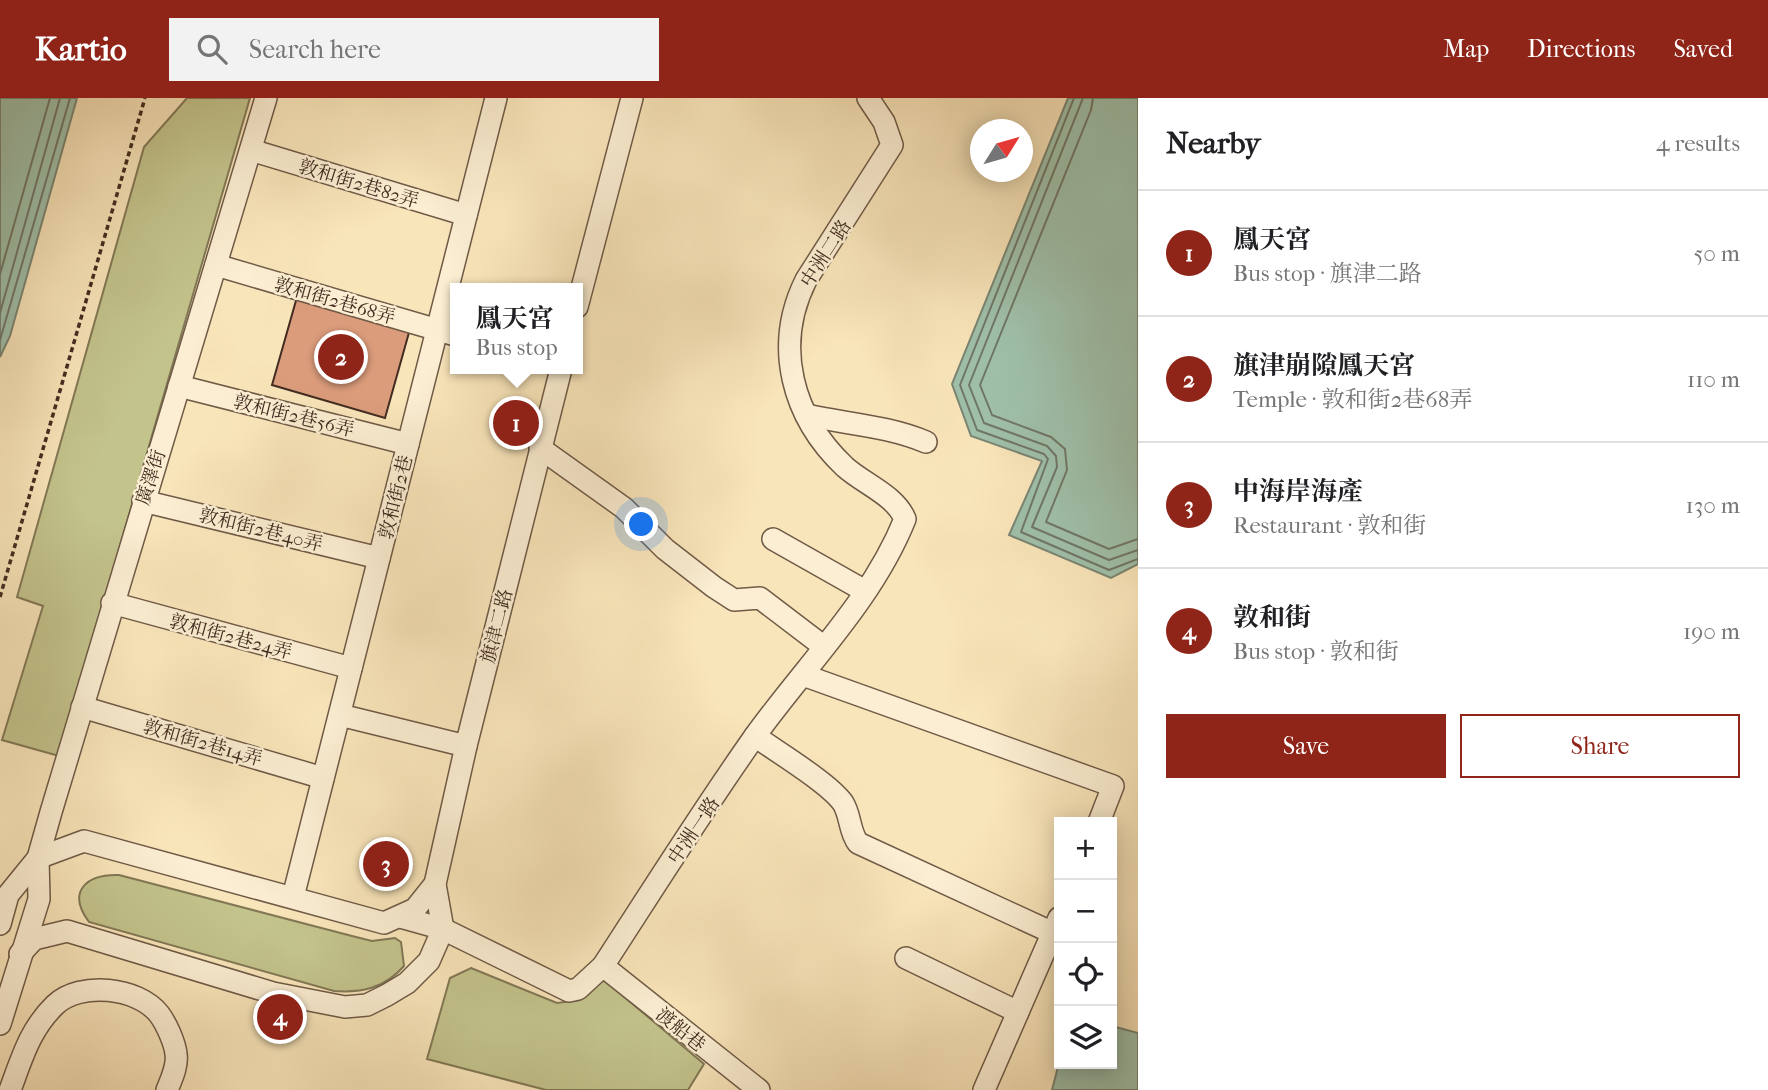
<!DOCTYPE html>
<meta charset="utf-8">
<style>
body{margin:0;font-family:"IM FELL French Canon","Noto Serif TC",serif;background:#f2f2f2;color:#202124}
.controls{position:absolute;right:21px;bottom:21px;display:grid;overflow:hidden;border-radius:0px;box-shadow:0 4px 18px #0003}
.controls button{width:63px;height:63px;display:grid;place-items:center;padding:0;border:0;border-bottom:2px solid #e0e0e0;background:#fff;color:#202124;font:35px sans-serif}
.compass{position:absolute;left:970px;top:21px;width:63px;height:63px;border-radius:50%;background:#fff;box-shadow:0 4px 18px #0003;rotate:53deg}
.you{position:absolute;left:642px;top:427px;width:24px;height:24px;margin:-18px;border:5px solid #fff;border-radius:50%;background:#1a73e8;box-shadow:0 0 0 10px #1a73e833}
.badge{display:grid;place-items:center;width:46px;height:46px;border-radius:50%;background:#8f2418;color:#fff;font-size:23px;font-weight:700}
.pin{position:absolute;translate:-50% -50%;border:4px solid #fff;box-shadow:0 2px 7px #0006}
.popup{position:absolute;left:450px;top:185px;width:133px;height:91px;box-sizing:border-box;display:grid;place-content:center;border-radius:0px;background:#fff;filter:drop-shadow(0 2px 5px #0005);font-size:23px;white-space:nowrap;color:#757577}
.popup b{font-size:26px;color:#202124}
.popup::after{content:'';position:absolute;left:50%;top:100%;margin-left:-14px;border:14px solid transparent;border-top-color:#fff}
.list{margin:0;padding:0;list-style:none}
h2{display:flex;justify-content:space-between;align-items:center;height:91px;margin:0;padding:0 28px;font-size:30px}
h2 small{font-size:23px;font-weight:400;color:#757577}
.list li{display:grid;grid-template-columns:46px 1fr auto;gap:21px;align-items:center;box-sizing:border-box;height:126px;padding:0 28px;border-top:2px solid #e0e0e0}
.list b{display:block;font-size:26px;white-space:nowrap}
.list p{margin:0;font-size:23px;white-space:nowrap;color:#757577}
.list em{font-size:23px;font-style:normal;color:#757577}
.actions{display:flex;gap:14px;padding:21px 28px}
.actions a{flex:1;padding:16px 0;border:2px solid #8f2418;border-radius:0px;text-align:center;font-size:24px;color:#8f2418}
.actions .main{background:#8f2418;color:#fff}
.icon{flex:none;width:38px;height:38px;fill:none;stroke:currentColor;stroke-width:2;stroke-linecap:round;stroke-linejoin:round}
.map{position:relative;flex:none;width:1138px;height:992px;overflow:hidden}
header{display:flex;align-items:center;gap:42px;box-sizing:border-box;height:98px;padding:0 35px;background:#8f2418;color:#fff}
header strong{font-size:33px}
nav{display:flex;gap:38px;margin-inline-start:auto;font-size:24px}
.search{width:490px;height:63px;background:#f2f2f2;display:flex;align-items:center;gap:18px;box-sizing:border-box;padding:0 24px;border-radius:0px;color:#757577;font-size:26px}
main{display:flex}
aside{flex:1;background:#fff}
.map>svg:first-child{display:block}
.green{fill:#c3c38c;stroke:#827856;stroke-width:2}
.water{fill:#9fc0aa;stroke:#7a8573;stroke-width:2}
.lines{fill:none;stroke-linecap:round;stroke-linejoin:round}
.shore{stroke:#707666;stroke-width:2}
.building{fill:#db9c7b;stroke:#422c21;stroke-width:2}
.minor-casing{stroke:#705a47;stroke-width:24}
.path{stroke:#422c21;stroke-width:3.5;stroke-dasharray:5 3.5;stroke-linecap:butt}
.minor{stroke:#fbeed2;stroke-width:21}
.labels{text-anchor:middle;stroke-width:5;stroke-linejoin:round;paint-order:stroke}
.street-label{font-size:19px;fill:#422c21;stroke:#fbeed2}
</style>
<header>
<strong>Kartio</strong>
<div class="search"><svg class="icon" aria-label="search" viewBox="0 0 24 24"><circle cx="10" cy="10" r="6"/><path d="M15 15l6 6"/></svg>Search here</div>
<nav><a>Map</a><a>Directions</a><a>Saved</a></nav>
</header>
<main>
<div class="map">
<svg width="1138" height="992" viewBox="0 0 1138 992">
<rect width="100%" height="100%" fill="#f9e5ba"/>
<filter id="stains"><feTurbulence type="fractalNoise" baseFrequency=".00286" numOctaves="4"/><feColorMatrix values="0 0 0 0 .2 0 0 0 0 .09 0 0 0 0 .02 0 0 0 .5 -.17"/></filter>
<radialGradient id="worn" r=".72"><stop offset=".6" stop-color="#630" stop-opacity="0"/><stop offset="1" stop-color="#630" stop-opacity=".3"/></radialGradient>
<g class="green">
<polygon points="187,0 250,0 59,658 2,642 43,508 17,499 144,49"/>
<path d="M119,777L352,838L372,843L395,840L401,844L404,868C385,890 362,895 334,893L89,824C66,793 87,776 119,777Z"/>
<polygon points="471,870 557,905 580,902 603,881 704,966 688,992 546,992 427,961 450,880"/>
</g>
<g class="water">
<polygon points="0,0 77,0 10,238 0,259"/>
<polygon points="1068,0 1138,0 1138,466 1111,480 1009,437 1042,363 971,338 952,286"/>
<polygon points="1112,928 1138,935 1138,992 1052,992 1059,965 1112,966"/>
</g>
<g class="lines">
<g class="shore">
<polyline points="1074,0 960,287 977,332 1044,356 1048,361 1021,434 1109,472 1138,461"/>
<polyline points="1083,0 969,287 984,325 1047,348 1056,358 1057,369 1032,429 1109,462 1138,452"/>
<polyline points="1093,0 1091,12 980,287 992,317 1051,339 1065,351 1067,372 1046,424 1109,451 1138,441"/>
<polyline points="0,176 50,0"/>
<polyline points="0,215 60,0"/>
<polyline points="0,242 70,0"/>
</g>
</g>
<polygon class="building" points="297,199 410,231 385,320 272,287"/>
<g class="lines">
<g class="minor-casing">
<g id="minor">
<polyline points="251,52 466,117"/>
<polyline points="216,167 455,237"/>
<polyline points="577,209 632,0"/>
<polyline points="179,288 408,346"/>
<path d="M806,317C847,326 888,328 926,344"/>
<polyline points="540,350 624,410 665,451 714,489 734,502 760,500 823,548"/>
<polyline points="143,403 379,460"/>
<polyline points="773,441 865,493"/>
<polyline points="112,505 351,570"/>
<polyline points="803,577 1113,688 1099,724"/>
<polyline points="82,609 323,680"/>
<polyline points="340,617 466,648"/>
<path d="M755,638C777,654 829,685 843,705C851,718 849,733 858,745L1053,835"/>
<polyline points="38,760 84,743 384,825 415,811 435,786"/>
<polyline points="293,799 496,0"/>
<path d="M400,819L443,831L569,893L578,891L603,868C653,791 702,713 755,638C806,567 872,503 905,421C895,397 864,386 845,369C792,319 773,248 806,182L892,47L884,24L868,0"/>
<polyline points="0,826 8,797 38,760"/>
<polyline points="20,856 34,841 67,833 273,895 345,909 367,907 387,897 407,885 429,863 443,831 435,786 466,648 561,271"/>
<polyline points="906,860 1018,914"/>
<polyline points="603,868 759,992"/>
<polyline points="0,926 39,801 38,760 51,714 266,0"/>
<path d="M10,992C22,960 30,931 55,907C80,883 138,889 159,916C166,925 175,945 176,956C178,968 171,982 167,992"/>
<polyline points="984,992 1059,820"/>
</g>
</g>
<polyline class="path" points="0,499 145,0"/>
<use href="#minor" class="minor"/>
</g>
<g class="labels">
<g class="street-label">
<text transform="translate(359 85) rotate(17)" y="7">敦和街2巷82弄</text>
<text transform="translate(825 155) rotate(-57)" y="7">中洲二路</text>
<text transform="translate(335 202) rotate(16)" y="7">敦和街2巷68弄</text>
<text transform="translate(294 317) rotate(14)" y="7">敦和街2巷56弄</text>
<text transform="translate(150 379) rotate(-72)" y="7">廣澤街</text>
<text transform="translate(395 399) rotate(-76)" y="7">敦和街2巷</text>
<text transform="translate(261 431) rotate(14)" y="7">敦和街2巷40弄</text>
<text transform="translate(496 528) rotate(-76)" y="7">旗津二路</text>
<text transform="translate(231 538) rotate(15)" y="7">敦和街2巷24弄</text>
<text transform="translate(203 644) rotate(16)" y="7">敦和街2巷14弄</text>
<text transform="translate(693 732) rotate(-56)" y="7">中洲一路</text>
<text transform="translate(681 931) rotate(39)" y="7">渡船巷</text>
</g>
</g>
<rect width="100%" height="100%" filter="url(#stains)"/>
<rect width="100%" height="100%" fill="url(#worn)"/>
</svg>
<div class="controls">
<button>+</button>
<button>−</button>
<button><svg class="icon" aria-label="locate" viewBox="0 0 24 24"><circle cx="12" cy="12" r="6"/><path d="M12 2v4M12 18v4M2 12h4M18 12h4"/></svg></button>
<button><svg class="icon" aria-label="layers" viewBox="0 0 24 24"><path d="M12 4l9 5-9 5-9-5zM3 14l9 5 9-5"/></svg></button>
</div>
<svg class="compass" viewBox="-18 -18 36 36"><path d="M0-13l5 13h-10z" fill="#e53935"/><path d="M0 13l5-13h-10z" fill="#757577"/></svg>
<div class="you"></div>
<div class="pin badge" style="left:516px;top:325px">1</div>
<div class="popup"><b>鳳天宮</b>Bus stop</div>
<div class="pin badge" style="left:341px;top:259px">2</div>
<div class="pin badge" style="left:386px;top:766px">3</div>
<div class="pin badge" style="left:280px;top:919px">4</div>
</div>
<aside>
<h2>Nearby<small>4 results</small></h2>
<ul class="list">
<li><span class="badge">1</span><div><b>鳳天宮</b><p>Bus stop · 旗津二路</p></div><em>50 m</em></li>
<li><span class="badge">2</span><div><b>旗津崩隙鳳天宮</b><p>Temple · 敦和街2巷68弄</p></div><em>110 m</em></li>
<li><span class="badge">3</span><div><b>中海岸海產</b><p>Restaurant · 敦和街</p></div><em>130 m</em></li>
<li><span class="badge">4</span><div><b>敦和街</b><p>Bus stop · 敦和街</p></div><em>190 m</em></li>
</ul>
<div class="actions"><a class="main">Save</a><a>Share</a></div>
</aside>
</main>
